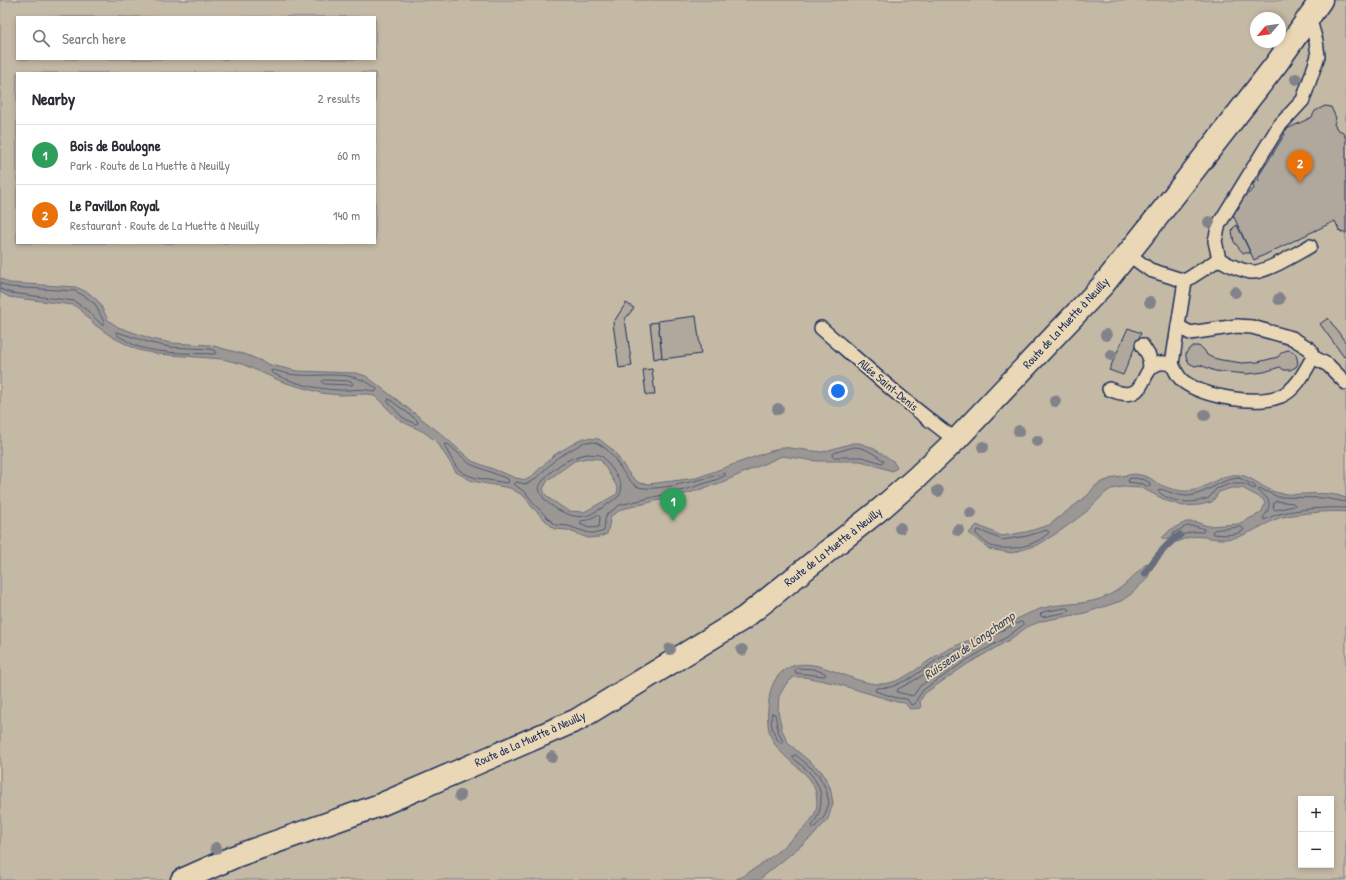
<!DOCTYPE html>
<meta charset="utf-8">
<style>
body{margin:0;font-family:"Patrick Hand",sans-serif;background:#f2f2f3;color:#2b2b33}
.controls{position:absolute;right:12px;bottom:12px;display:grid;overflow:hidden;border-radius:0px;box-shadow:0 2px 6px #0003}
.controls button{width:36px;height:36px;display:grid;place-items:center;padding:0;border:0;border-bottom:1px solid #e1e1e2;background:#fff;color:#2b2b33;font:20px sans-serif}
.compass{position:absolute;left:1250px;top:12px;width:36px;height:36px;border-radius:50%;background:#fff;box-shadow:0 2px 6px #0003;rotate:241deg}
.you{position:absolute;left:838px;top:391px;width:14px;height:14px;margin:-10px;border:3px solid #fff;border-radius:50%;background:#1a73e8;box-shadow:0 0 0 6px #1a73e833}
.badge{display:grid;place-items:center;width:26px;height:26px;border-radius:50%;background:#2563eb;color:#fff;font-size:13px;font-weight:700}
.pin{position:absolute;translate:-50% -33px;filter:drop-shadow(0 1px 2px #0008)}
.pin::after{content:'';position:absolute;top:21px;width:14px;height:12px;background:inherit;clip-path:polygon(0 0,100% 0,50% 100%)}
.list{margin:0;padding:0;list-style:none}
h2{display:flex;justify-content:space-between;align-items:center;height:52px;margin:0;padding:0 16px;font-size:17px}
h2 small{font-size:13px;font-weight:400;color:#7c7c81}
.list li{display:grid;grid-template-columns:26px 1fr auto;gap:12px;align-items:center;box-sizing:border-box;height:60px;padding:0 16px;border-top:1px solid #e1e1e2}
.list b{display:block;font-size:15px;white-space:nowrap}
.list p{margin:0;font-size:13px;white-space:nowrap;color:#7c7c81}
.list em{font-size:13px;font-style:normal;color:#7c7c81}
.icon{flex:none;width:22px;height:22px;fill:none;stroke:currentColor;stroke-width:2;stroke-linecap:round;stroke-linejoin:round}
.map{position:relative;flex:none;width:1346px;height:880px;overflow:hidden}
.search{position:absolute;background:#fff;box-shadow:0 2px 6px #0003;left:16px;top:16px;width:360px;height:44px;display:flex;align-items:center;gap:10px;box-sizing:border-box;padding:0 14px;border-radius:0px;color:#7c7c81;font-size:15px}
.panel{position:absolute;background:#fff;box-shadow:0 2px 6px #0003;left:16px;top:72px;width:360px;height:172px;border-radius:0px}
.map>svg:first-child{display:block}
.green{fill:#c4b9a5;stroke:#707482;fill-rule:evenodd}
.water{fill:#9b9794;stroke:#686d7e;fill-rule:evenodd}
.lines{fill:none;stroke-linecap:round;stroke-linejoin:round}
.shore{stroke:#4e5974;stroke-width:1}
.stream{stroke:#686d7e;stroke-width:7}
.building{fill:#b0a89d;stroke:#1b2f5e}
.service-casing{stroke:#1b2f5e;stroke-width:16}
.tertiary-casing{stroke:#1b2f5e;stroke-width:25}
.service{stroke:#ead7b5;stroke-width:13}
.tertiary{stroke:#ead7b5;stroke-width:22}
.tree{fill:#82838a}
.labels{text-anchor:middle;stroke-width:3.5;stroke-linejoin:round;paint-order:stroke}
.street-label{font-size:12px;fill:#1b2f5e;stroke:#ead7b5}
.water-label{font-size:13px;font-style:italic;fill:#354469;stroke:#ead7b5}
</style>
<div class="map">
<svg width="1346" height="880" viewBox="0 0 1346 880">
<rect width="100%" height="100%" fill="#e2d0b2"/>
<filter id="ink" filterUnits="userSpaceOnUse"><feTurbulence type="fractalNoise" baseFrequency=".025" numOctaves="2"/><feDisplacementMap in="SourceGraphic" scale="8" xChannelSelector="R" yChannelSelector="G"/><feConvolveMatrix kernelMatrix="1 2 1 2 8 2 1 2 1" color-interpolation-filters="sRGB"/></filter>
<g filter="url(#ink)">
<path class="green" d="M0,0H1346V880H0ZM17,17H375V59H17ZM1256,18H1280V42H1256ZM17,73H375V243H17ZM1301,799H1331V865H1301Z"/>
<g class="water">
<path d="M0,278L9,283L76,287L89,293L99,302L108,320L118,327L152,339L171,343L210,345L247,355L271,365L297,371L356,373L366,376L440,433L472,461L516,478L526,480L531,477L554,455L583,438L599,439L613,450L630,475L639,483L649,484L696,478L782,447L822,452L853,443H859L871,447L884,455L893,461L897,468L892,471L861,461H816L782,456L720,483L689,493L622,509L611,516L607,534L599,537L588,538L567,530L554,529L532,507L524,496L510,488L472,481L456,472L439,445L433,439L424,432L399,420L376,397L369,394L340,395L321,393L283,382L242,364L223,359L157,354L138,350L112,337L95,325L80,309L73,305L9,297L0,292ZM587,458L600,459L618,488L617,494L584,512L568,511L550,499L545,494L543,489L548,480L574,461Z"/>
<path d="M1135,474C1139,475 1143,475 1147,477C1151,478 1154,481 1157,483C1166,488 1177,491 1186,491C1202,492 1216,477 1232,475C1250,472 1262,490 1279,493C1301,497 1325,489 1346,498V512C1333,510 1292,514 1279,518C1261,525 1245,538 1226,539C1206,540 1197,531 1178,542L1162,538L1170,530L1186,522H1195L1208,526L1238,524L1261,513L1265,504L1263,499L1242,488H1231L1219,492L1212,502L1200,505L1183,506L1167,501L1142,488L1123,487L1111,489L1105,493L1086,512L1063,529L1038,545L1012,553L989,549L969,533L977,525L1002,536L1026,532L1049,525L1088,495L1095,486L1102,482L1115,477Z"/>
<path d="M1147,563L1152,568L1147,579L1130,595L1121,601L1085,613L1042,621L1027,627L1009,640L969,663L925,693L920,701L921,708L910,709L905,703L897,702L834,683L804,677H794L786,684L779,696L778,711L782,730L789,744L822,772L830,787L833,803L828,819L814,835L759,880H735C757,869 777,853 795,836C802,830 808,825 813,817C821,803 816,784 805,774C794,764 782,755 774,743C766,729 767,715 769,700C770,689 774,678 783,671C814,648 855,691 889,683C907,679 921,665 936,656C956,644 979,637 1000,627C1014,621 1029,612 1043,608C1065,602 1089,606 1109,595C1125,587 1135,574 1147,563Z"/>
</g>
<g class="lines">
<g class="shore">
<polyline points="0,283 9,287 75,291 86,297 95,304 105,324 102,325 88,311 74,301 11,293 0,289"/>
<path d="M117,332L151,343L170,347L210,349L215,351L216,353L214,354C191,353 161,354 139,347C131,344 124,339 117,335L116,333Z"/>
<path d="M274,370C281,372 290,375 298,375C327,377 351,369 376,388L377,390L375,392C364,387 350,391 338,390C315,389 293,383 272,373L271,371Z"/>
<polygon points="324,380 351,381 353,384 351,385 324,384 322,382"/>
<polygon points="389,399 417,420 418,423 415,424 402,417 388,402"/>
<path d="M585,442C588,442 594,442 597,443C616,451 620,475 636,486C650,494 708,478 724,473L726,475L718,479L688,489L620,505L607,514L605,520L604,531L598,533H589L568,526L555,525L535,505L526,493L514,484L516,482L526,484L533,481L557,458Z"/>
<path d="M445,444H448L470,464L508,479L509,482L507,483C492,480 470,480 458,469C453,463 449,454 445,447Z"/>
<path d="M854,447C865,447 874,454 883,460L884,462L882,463L862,457H834L832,456L834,453Z"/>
<path d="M587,454L600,455L603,457C610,467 629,486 618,497C609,503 596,513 586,516C571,520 540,504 539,487C548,470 568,457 587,454Z"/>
<polygon points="1135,478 1145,480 1150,483 1150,486 1148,487 1143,484 1128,482 1129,479"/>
<path d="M1239,478L1255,486L1256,488L1254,489L1244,484H1230L1216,489L1209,498C1193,504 1171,504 1158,491L1161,489C1170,492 1178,496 1188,496C1206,495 1219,479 1239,478Z"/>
<polygon points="1276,501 1293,503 1295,505 1294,506 1275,510 1273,508 1274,503"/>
<path d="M1346,502L1324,498L1278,497L1261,489L1258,490C1260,493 1263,494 1266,497C1272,503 1268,512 1263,518L1264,520C1269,518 1274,515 1279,514C1296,509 1329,507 1346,508"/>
<polygon points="598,515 600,517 599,527 589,528 580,524 581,521 587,520"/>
<path d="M1187,526H1195L1204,529V531L1203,532C1193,531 1186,533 1178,537L1173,536L1174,533Z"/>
<path d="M1242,527L1244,530C1237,536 1223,535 1213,534L1212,532L1214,530Z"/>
<path d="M979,530L1002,540L1027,536L1047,530L1049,532C1038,546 1007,552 991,546C986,544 981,538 976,534V532Z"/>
<polygon points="1067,608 1069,610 1068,612 1042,617 1040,615 1043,612"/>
<polygon points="1021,622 1023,623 1023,625 1007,637 967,660 923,690 917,699 915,704 911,705 907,699 897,698 875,691 876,688 891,687 911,678 938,659"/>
<path d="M959,655L961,656V658L920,686L913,696L897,692L898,689C919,679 937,665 959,655Z"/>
<polygon points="797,668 813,669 825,673 826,675 824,676 796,673 795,670"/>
<path d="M772,713L775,714L778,731L783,742L782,744C774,739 769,722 772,713Z"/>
<path d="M794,755H796L818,774L826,789L829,803L824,817L814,828L812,826C824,808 825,790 809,772C804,767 798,763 793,758Z"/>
</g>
<path class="stream" d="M1145,573C1155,559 1166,544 1180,535"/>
</g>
<g class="building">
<polygon points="1325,106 1331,107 1336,118 1334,124 1337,129 1343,132 1346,139 1346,233 1340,232 1335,221 1254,260 1233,215 1235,211 1239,208 1239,205 1245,196 1254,189 1253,184 1255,182 1259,181 1258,177 1285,134 1283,131 1312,117 1315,111"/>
<polygon points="1237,225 1250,252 1251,253 1243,253 1234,242 1232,231 1233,228"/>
<polygon points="626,303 634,308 625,319 632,366 619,368 613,323"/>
<polygon points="696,316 701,354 662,359 658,321"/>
<polygon points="1328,318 1346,343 1346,355 1344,357 1320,324"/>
<polygon points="658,322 662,357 654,359 650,323"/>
<polygon points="1128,328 1141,333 1123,375 1109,370"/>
<polygon points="1193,346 1198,346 1202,348 1205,351 1207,355 1213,358 1222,360 1242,363 1258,362 1278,357 1282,352 1288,350 1292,351 1296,354 1298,363 1296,367 1290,370 1284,370 1280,367 1264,372 1247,374 1215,371 1200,365 1195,366 1189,363 1186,357 1186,353 1189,349"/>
<polygon points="652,369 655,395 646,395 643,370"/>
</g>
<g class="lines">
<g class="service-casing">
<g id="service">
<path d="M1309,17L1316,41L1318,56L1303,100L1279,126L1219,224L1215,241L1219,259C1229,265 1239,270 1251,272C1263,274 1298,253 1310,246"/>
<polyline points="1128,254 1150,270 1185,281 1219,259"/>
<path d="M1185,281L1172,364C1175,370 1178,378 1184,382C1205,397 1256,406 1281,396C1297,389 1305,371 1313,357"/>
<polyline points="1178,326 1190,333 1237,326 1252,327 1292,338 1310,349 1313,357 1328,365 1346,383"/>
<path d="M821,328C865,366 909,406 956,440"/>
<polyline points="1142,345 1149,356 1150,369"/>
<path d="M1109,389C1150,407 1137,368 1160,363C1163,362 1169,364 1172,364"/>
</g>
</g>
<g class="tertiary-casing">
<polyline id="tertiary" points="182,880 236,856 380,805 577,720 744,618 883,507 917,477 956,440 1103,285 1166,206 1277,63 1321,0"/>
</g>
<use href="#service" class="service"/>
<use href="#tertiary" class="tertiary"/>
</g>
<g class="tree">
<circle cx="1296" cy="79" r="6"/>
<circle cx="1209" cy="222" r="6"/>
<circle cx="1235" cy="292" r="6"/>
<circle cx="1279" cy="299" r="6"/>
<circle cx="1150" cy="302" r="6"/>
<circle cx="1106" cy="335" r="6"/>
<circle cx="1111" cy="355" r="6"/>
<circle cx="1055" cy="401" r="6"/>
<circle cx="778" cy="409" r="6"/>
<circle cx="1205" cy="415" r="6"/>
<circle cx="1019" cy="431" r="6"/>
<circle cx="1037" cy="441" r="6"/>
<circle cx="983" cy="447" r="6"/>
<circle cx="938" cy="491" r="6"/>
<circle cx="971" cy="513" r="6"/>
<circle cx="900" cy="528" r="6"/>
<circle cx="958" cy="530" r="6"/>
<circle cx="670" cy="649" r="6"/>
<circle cx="742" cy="650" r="6"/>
<circle cx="552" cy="757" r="6"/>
<circle cx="460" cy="796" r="6"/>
<circle cx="216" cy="848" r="6"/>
</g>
</g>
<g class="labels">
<g class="street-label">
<text transform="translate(1066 323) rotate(-47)" y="4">Route de La Muette à Neuilly</text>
<text transform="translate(888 385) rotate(40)" y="4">Allée Saint-Denis</text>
<text transform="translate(833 547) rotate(-38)" y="4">Route de La Muette à Neuilly</text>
<text transform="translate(530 739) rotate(-24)" y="4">Route de La Muette à Neuilly</text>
</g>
<g class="water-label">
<text transform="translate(969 645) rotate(-35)" y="5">Ruisseau de Longchamp</text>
</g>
</g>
</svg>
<div class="controls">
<button>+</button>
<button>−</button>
</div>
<svg class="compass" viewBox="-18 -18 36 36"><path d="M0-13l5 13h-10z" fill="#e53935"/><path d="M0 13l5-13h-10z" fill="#7c7c81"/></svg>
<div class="you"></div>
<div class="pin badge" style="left:673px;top:521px;background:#2e9e5b">1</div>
<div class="pin badge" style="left:1300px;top:183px;background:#e8710a">2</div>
<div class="search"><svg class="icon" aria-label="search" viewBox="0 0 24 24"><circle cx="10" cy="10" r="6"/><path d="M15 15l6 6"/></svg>Search here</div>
<section class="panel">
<h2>Nearby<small>2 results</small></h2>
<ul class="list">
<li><span class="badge" style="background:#2e9e5b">1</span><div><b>Bois de Boulogne</b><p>Park · Route de La Muette à Neuilly</p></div><em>60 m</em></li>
<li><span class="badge" style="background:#e8710a">2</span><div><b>Le Pavillon Royal</b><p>Restaurant · Route de La Muette à Neuilly</p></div><em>140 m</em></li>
</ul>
</section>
</div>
